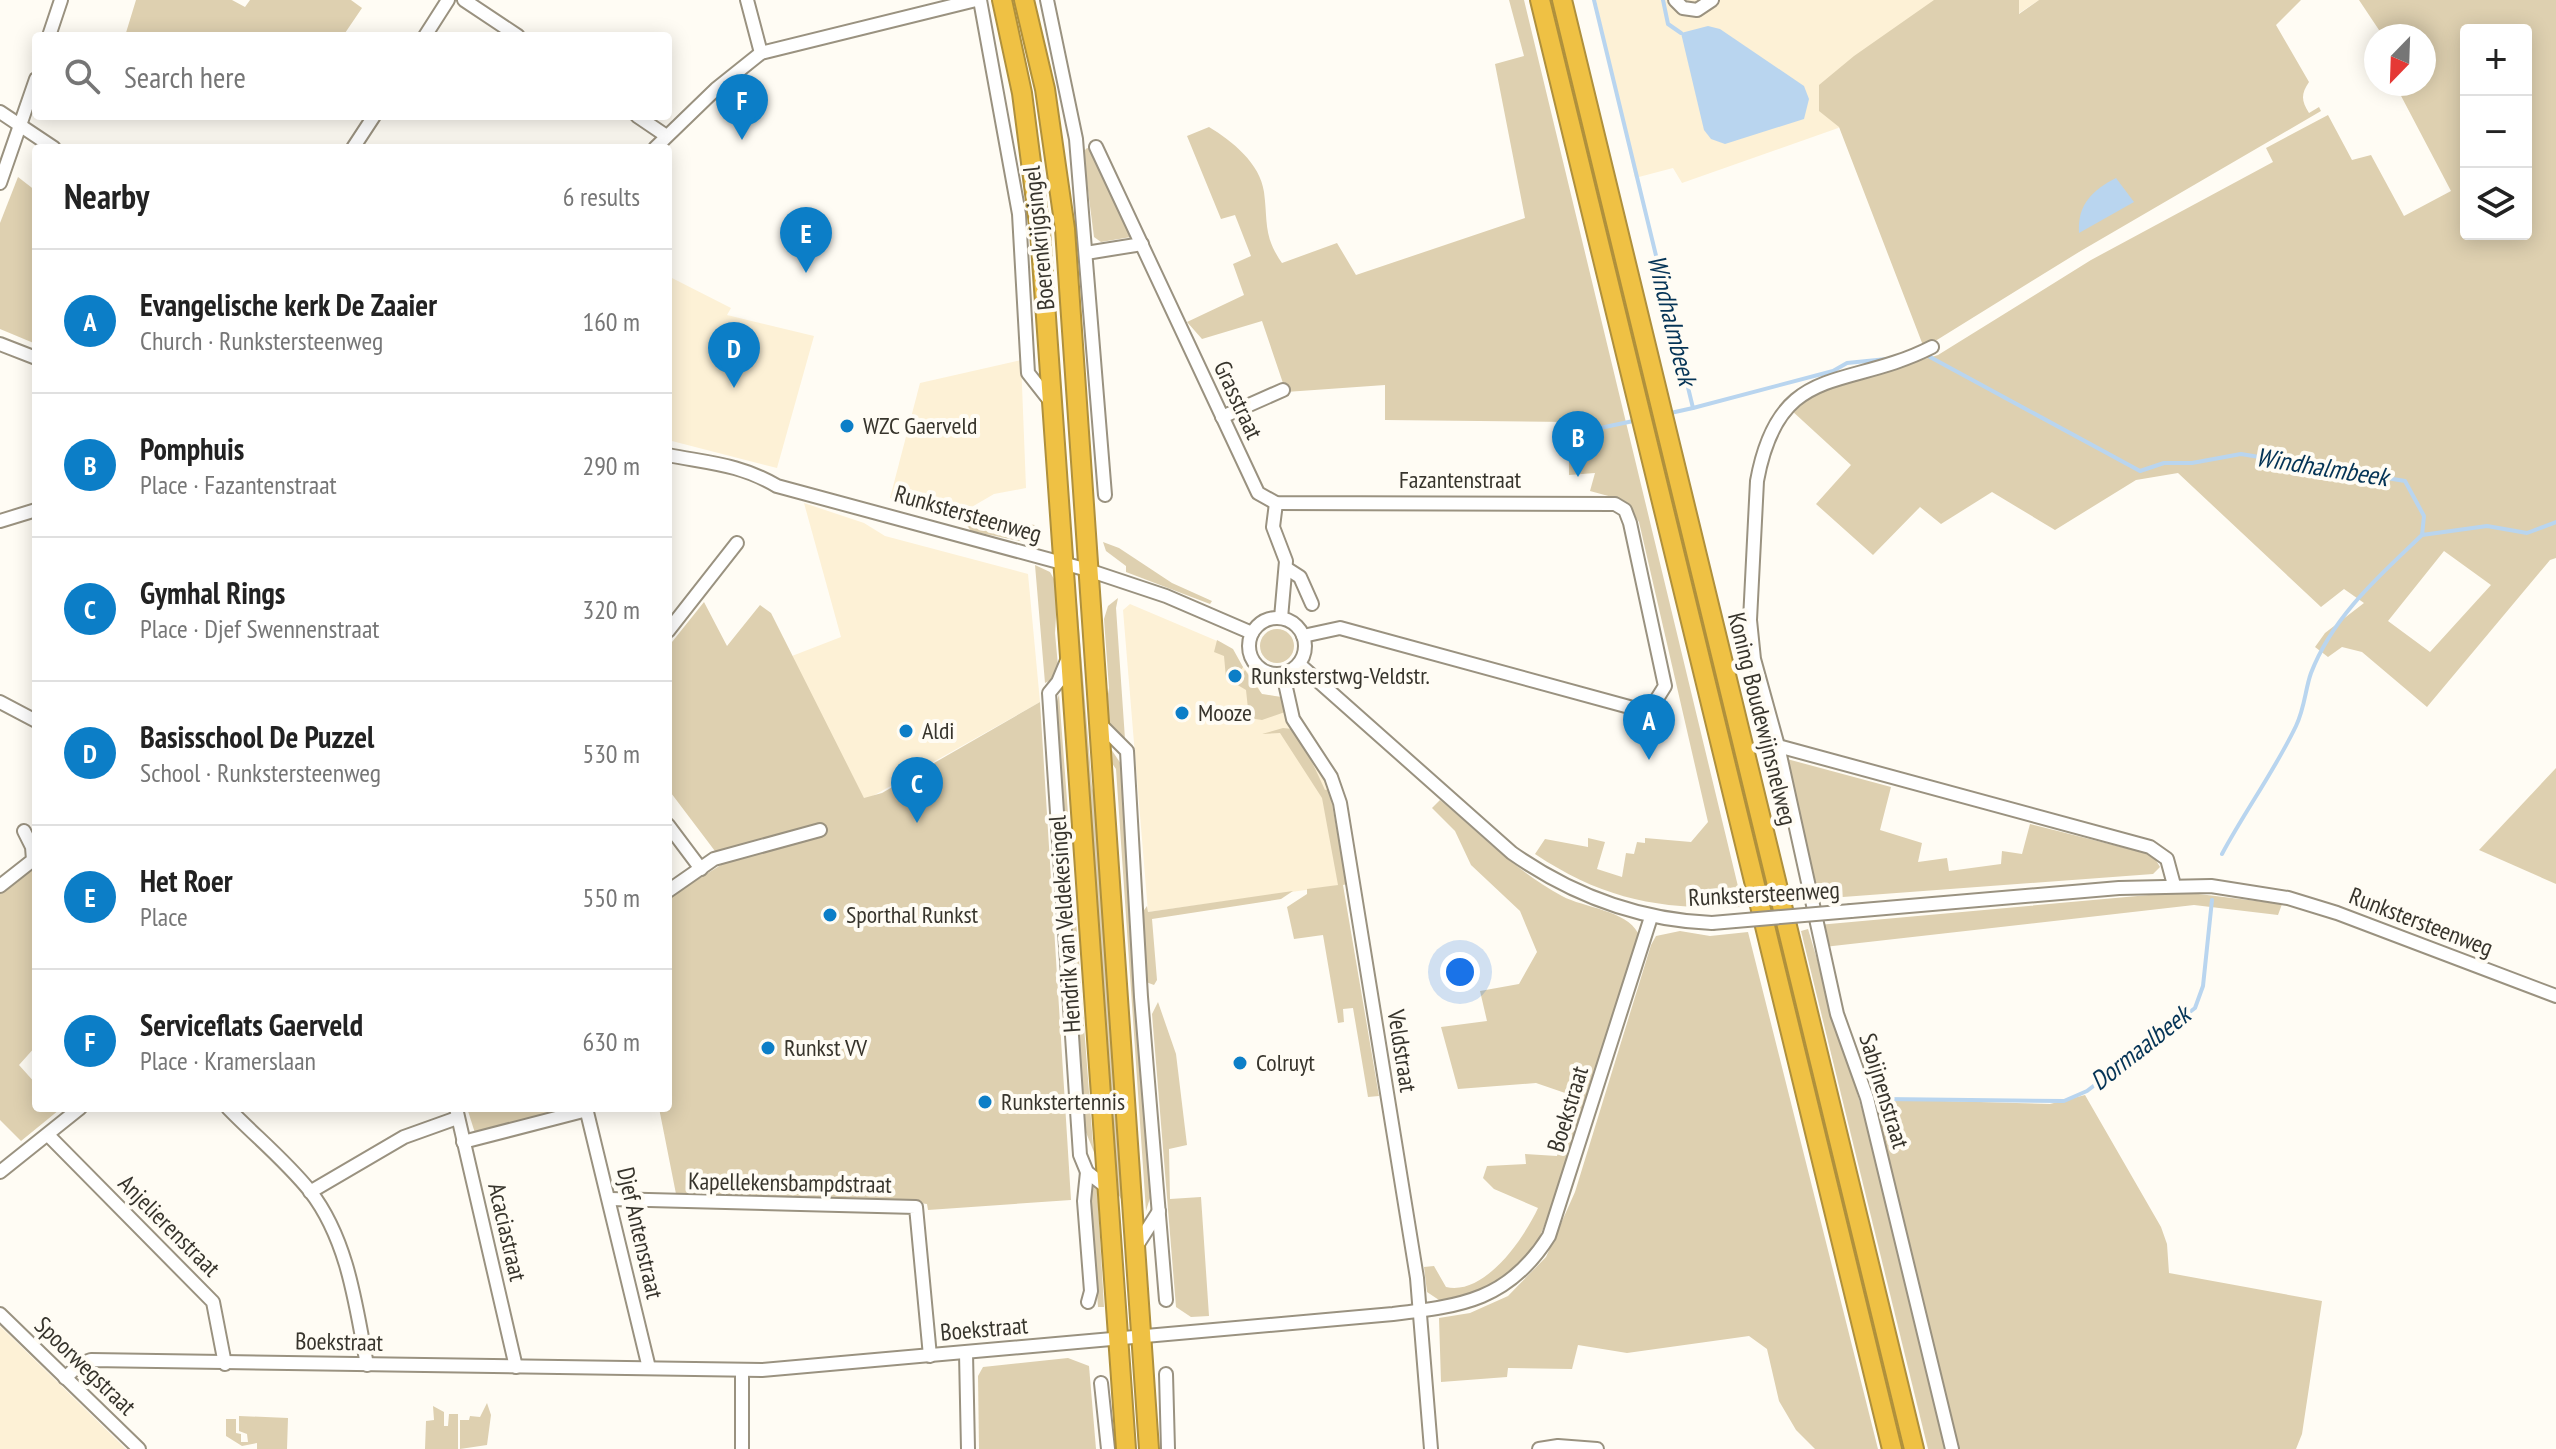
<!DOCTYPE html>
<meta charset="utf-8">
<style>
body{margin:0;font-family:"PT Sans Narrow",sans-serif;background:#f6f6f6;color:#222}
.controls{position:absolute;right:24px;top:24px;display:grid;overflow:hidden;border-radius:8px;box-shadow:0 4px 20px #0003}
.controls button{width:72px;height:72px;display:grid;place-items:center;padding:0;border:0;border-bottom:2px solid #e0e0e0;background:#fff;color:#222;font:40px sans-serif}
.compass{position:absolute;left:2364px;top:24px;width:72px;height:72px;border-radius:50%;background:#fff;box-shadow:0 4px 20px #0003;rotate:203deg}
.you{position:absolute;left:1460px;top:972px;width:28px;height:28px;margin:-20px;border:6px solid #fff;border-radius:50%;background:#1a73e8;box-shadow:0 0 0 12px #1a73e833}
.badge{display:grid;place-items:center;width:52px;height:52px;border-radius:50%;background:#0c7ec7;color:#fff;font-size:26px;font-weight:700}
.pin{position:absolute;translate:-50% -66px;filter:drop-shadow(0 2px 4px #0008)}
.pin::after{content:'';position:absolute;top:42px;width:28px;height:24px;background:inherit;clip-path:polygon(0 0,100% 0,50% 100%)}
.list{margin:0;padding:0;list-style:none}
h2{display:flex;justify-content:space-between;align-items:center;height:104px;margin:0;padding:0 32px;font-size:34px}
h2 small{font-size:26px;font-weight:400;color:#767676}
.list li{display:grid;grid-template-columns:52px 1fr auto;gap:24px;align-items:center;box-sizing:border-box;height:144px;padding:0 32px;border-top:2px solid #e0e0e0}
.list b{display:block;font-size:30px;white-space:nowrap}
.list p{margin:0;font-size:26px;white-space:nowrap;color:#767676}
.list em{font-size:26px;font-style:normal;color:#767676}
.icon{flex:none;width:44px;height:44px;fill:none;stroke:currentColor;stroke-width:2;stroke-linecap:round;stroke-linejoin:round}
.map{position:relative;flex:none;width:2556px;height:1449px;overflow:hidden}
.search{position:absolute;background:#fff;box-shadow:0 4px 20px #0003;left:32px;top:32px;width:640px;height:88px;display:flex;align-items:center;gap:20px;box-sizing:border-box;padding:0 28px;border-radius:8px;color:#767676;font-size:30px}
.panel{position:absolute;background:#fff;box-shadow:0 4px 20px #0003;left:32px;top:144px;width:640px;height:968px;border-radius:8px}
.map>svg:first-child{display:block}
.built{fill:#fdf1d6}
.green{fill:#ded0b0;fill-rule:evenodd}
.water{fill:#b9d5ef}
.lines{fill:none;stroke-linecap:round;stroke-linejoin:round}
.stream{stroke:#b9d5ef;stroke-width:4}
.minor-casing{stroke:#9a9280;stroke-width:16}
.highway-casing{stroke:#af903c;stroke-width:22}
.minor{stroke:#fff;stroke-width:12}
.highway{stroke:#efc144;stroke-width:18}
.minor-bridge-casing{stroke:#9a9280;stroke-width:16;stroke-linecap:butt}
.minor-bridge{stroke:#fff;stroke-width:12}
.poi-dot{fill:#0c7ec7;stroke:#fffcf4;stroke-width:3}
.labels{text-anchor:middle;stroke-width:8;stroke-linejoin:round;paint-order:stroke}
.street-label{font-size:24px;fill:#37342c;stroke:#fffcf4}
.poi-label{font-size:24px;fill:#37342c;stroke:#fffcf4;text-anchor:start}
.water-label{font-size:26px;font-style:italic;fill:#053456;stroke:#fffcf4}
</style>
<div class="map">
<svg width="2556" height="1449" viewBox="0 0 2556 1449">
<rect width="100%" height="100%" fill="#fffcf4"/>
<g class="built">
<polygon points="1596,0 2039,0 1858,121 1682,183 1673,168 1635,178"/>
<polygon points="668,276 731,308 727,315 814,336 777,468 668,440"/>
<polygon points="1021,360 1026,488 994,494 958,515 890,498 920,383"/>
<polygon points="804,503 864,523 885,536 1028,574 1040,702 864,801 792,656 841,637"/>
<polygon points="1130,604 1222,643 1257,683 1261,694 1281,697 1291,727 1323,771 1336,801 1348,884 1148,912 1123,610"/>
<polygon points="0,1326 126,1449 0,1449"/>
</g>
<g class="green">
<polygon points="136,0 232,0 245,7 250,0 351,0 362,8 343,36 125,36"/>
<path d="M1509,0H1524L1743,907C1661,910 1604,900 1535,854L1545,839L1588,847V838L1605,842L1597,869L1622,877L1626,853L1634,854L1637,842L1645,843V838L1691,842L1708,822L1639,522L1623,500L1590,491L1595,473L1569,475V422L1385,420V385L1286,392L1262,321L1202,339L1187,322L1244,295L1233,264L1251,256L1235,215L1221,219L1187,136L1209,127C1232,141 1260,163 1264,192C1268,222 1263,236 1282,263L1337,243L1356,275L1525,218L1495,64L1524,56Z"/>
<path d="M1934,0H2019V14L2039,0H2301L2276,25L2309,82C2301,94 2301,100 2309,113L2319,107L2321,111L2079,252L1924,348L1839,127L1819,111V85L1854,56Z"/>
<path d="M2359,0H2556V558L2550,560L2427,707L2362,652L2342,647L2328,657L2315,647L2325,633L2364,603L2344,589L2321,607L2178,473L2136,480L2055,530L1992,492L1941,524L1920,507L1873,555L1816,504L1851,465L1791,410L1811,393L1938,355L2091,260L2273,162L2266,148L2328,115L2352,160L2371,155L2404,216L2451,191L2399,92L2400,84H2424V36H2383ZM2466,30H2526V234H2466ZM2444,551L2491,585L2430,652L2388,621Z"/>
<polygon points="1087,148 1091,149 1131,237 1101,242 1094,237 1083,152"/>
<polygon points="18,177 36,191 36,344 0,329 0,223"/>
<polygon points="1017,523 1035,525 1024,542 971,531 966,524"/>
<polygon points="1103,542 1119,548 1172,583 1212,601 1210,604 1126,572 1126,566 1106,551"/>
<polygon points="1035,565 1050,572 1058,586 1055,633 1058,666 1053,679 1045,683"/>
<polygon points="1118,598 1116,608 1125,739 1107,721 1105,711 1109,688 1104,619 1108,606"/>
<polygon points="704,602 727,646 760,605 771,613 864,798 882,793 1040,702 1071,1200 928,1210 927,1204 905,1201 677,1199 659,1108 668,1108 668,898 724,863 668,789 668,647"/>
<polygon points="1073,603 1077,603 1092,787 1099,812 1131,1279 1128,1279 1122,1201 1115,1188"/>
<circle cx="1277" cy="646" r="17"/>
<polygon points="1217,640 1233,649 1243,667 1239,674 1233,671 1230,677 1238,681 1245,670 1262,694 1281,697 1285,712 1262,720 1249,718 1246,690 1226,678 1224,656 1214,652"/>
<polygon points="1059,694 1093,1145 1098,1162 1085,1130 1055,709"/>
<path d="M1283,728L1292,729C1306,748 1315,768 1325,790L1329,789L1347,884L1343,885L1379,1096L1368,1097L1353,1008L1343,1009L1344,1022L1338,1023L1323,935L1294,939L1287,907L1307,894V889L1338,885L1322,798L1280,733L1262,734Z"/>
<polygon points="1109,746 1121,764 1150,1198 1146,1211 1116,769 1109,759"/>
<polygon points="1787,759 1891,787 1880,830 1922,843 1918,862 1947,858 1949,871 2001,864 2002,851 2022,854 2030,824 2153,855 2160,867 2153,874 1816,899"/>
<polygon points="2556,768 2556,884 2479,850"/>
<path d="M1440,800C1478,832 1517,872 1562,896C1584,908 1626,910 1638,933L1637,948L1563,1179L1536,1246L1522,1264L1496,1283L1445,1304L1427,1292L1424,1267L1434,1266L1446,1287C1485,1296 1524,1238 1538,1208L1494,1189L1483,1178L1487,1166L1526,1164L1525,1154L1557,1156L1571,1095L1536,1083L1458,1089L1441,1027L1487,1021L1480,991L1519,984L1537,952L1520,911L1471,865L1455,831L1432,808Z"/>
<polygon points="36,862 36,1046 19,1065 36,1084 36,1108 59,1110 21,1141 0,1120 0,888"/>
<polygon points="1293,891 1281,899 1152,919 1157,980 1154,985 1146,982 1142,913 1147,906 1148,912"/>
<polygon points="2182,892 2282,904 2278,915 2194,905 1824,947 1818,925"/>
<polygon points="1808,929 1880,1170 1947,1449 1928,1449 1801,931"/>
<polygon points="1680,931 1710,936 1748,932 1878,1449 1815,1449 1796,1430 1779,1401 1767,1349 1749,1336 1627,1353 1578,1345 1572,1369 1508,1368 1507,1377 1441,1382 1439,1318 1470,1313 1508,1296 1546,1257 1575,1192 1651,945 1656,936"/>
<polygon points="1158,1002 1176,1054 1187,1145 1169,1149 1170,1199 1201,1197 1209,1316 1191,1317 1176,1307 1152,1014"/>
<polygon points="2085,1095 2161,1227 2167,1244 2169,1273 2322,1301 2302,1434 2296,1449 1958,1449 1872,1099 2050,1104"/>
<polygon points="467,1108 576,1108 475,1133"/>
<polygon points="1097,1185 1104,1307 1098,1307 1090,1197 1090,1187"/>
<polygon points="1068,1358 1089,1366 1096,1449 979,1449 978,1376 983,1367"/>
<polygon points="487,1403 491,1415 487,1445 460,1449 460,1420 469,1420 470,1416 480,1417"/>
<polygon points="433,1406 444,1412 444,1426 448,1426 449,1414 458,1414 458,1449 425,1449 426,1421 434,1420"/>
<polygon points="239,1416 288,1418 287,1449 257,1449 257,1443 242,1446 226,1436 226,1419 236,1419 236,1433 241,1434 241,1442 248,1442 247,1434 239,1431"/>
</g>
<g class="water">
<polygon points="1708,26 1720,29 1804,86 1809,99 1804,119 1725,144 1711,139 1704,130 1681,33"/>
<path d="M2116,178L2134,202L2079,233C2077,204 2093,190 2116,178Z"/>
</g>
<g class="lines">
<g class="stream">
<polyline points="1594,0 1693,408 1833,371 1847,363 1887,359"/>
<polyline points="1663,0 1668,24 1681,33"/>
<polyline points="1930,357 2140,471 2164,463 2192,463 2241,454 2405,481 2424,516 2422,535 2487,526 2527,533 2556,522"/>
<polyline points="1666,414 1693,408"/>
<polyline points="1580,469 1574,436 1577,427 1600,428 1638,420"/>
<path d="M2222,854C2245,811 2275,770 2296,726C2305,707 2305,690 2311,673C2333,616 2379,576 2422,535"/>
<polyline points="1884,1099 2064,1101 2087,1091 2195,1008 2203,986 2212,900"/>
</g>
<g class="minor-casing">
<g id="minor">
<polyline points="464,0 518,36"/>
<polyline points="747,0 761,53"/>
<polyline points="980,0 1019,214 1028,373 1050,401"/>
<polyline points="1047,0 1076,139 1105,495"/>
<polyline points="1675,0 1683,8 1697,10 1712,0"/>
<polyline points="49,36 61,0"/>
<polyline points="425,36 448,0"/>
<polyline points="0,112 54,148"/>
<polyline points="637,116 665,135"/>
<polyline points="1096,147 1258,493 1276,503 1615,504 1625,510 1630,523 1665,686 1650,710 1633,708 1340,628 1303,636"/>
<polyline points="353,148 374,116"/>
<polyline points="655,148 716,89 761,53 976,0"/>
<polyline points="0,183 36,79"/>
<polyline points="1086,253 1142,244"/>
<polyline points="0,344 36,358"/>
<path d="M1932,347C1846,391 1779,360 1757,481L1750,620L1754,659L1778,746L1837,1014L1867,1098L1952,1449"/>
<polyline points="1222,417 1283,390"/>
<path d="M668,455C708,463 740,464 777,486L1088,570L1166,596L1252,633"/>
<polyline points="1276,503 1273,527 1286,561 1281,618"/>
<polyline points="0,521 36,510"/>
<polyline points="1286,568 1300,577 1312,604"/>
<circle cx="1277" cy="646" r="28"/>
<polyline points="668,631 737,543"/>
<polyline points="1068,658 1058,682 1049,693 1080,1155 1087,1172 1109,1189"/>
<path d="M1299,664L1512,853C1572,895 1638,920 1712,923"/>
<polyline points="1283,674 1293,719 1331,777 1340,803 1417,1278 1431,1449"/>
<polyline points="0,702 36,721"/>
<polyline points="1099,723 1127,751 1141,997 1166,1300"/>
<polyline points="1778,746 2150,847 2167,859 2174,885"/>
<polyline points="668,825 701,869"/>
<polyline points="0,886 33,860 32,847 24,831"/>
<polyline points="668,891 714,859 820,830"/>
<polyline points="1851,911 2119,888 2211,886 2288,898 2337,913 2556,996"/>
<path d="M228,1108C254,1135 286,1161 310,1191C348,1240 356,1306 367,1365"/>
<polyline points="456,1108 516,1367"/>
<polyline points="586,1108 649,1368"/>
<polyline points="49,1136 213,1302 225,1364"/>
<polyline points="463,1142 587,1110"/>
<polyline points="0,1172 80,1108"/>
<polyline points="1087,1172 1084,1201 1091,1291 1088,1302"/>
<polyline points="310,1192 404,1137 457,1118"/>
<polyline points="610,1199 916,1207 930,1356"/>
<polyline points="1136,1247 1159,1211"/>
<polyline points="0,1314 139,1449"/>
<polyline points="966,1353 968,1449"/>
<polyline points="1166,1374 1168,1449"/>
<path d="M65,1378L80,1364L91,1360L762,1370L1393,1314C1462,1306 1509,1300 1549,1236L1651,917"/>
<polyline points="1101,1383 1108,1449"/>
<polyline points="742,1449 742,1370"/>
<polyline points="1539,1449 1558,1446 1597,1449"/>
</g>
</g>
<g class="highway-casing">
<g id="highway">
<polyline points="1002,0 1022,93 1040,232 1126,1449"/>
<polyline points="1024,0 1045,89 1065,229 1149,1449"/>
<polyline points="1540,0 1892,1449"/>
<polyline points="1562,0 1914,1449"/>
</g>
</g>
<use href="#minor" class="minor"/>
<use href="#highway" class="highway"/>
<g class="minor-bridge-casing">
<polyline id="minor-bridge" points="1712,923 1851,911"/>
</g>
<use href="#minor-bridge" class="minor-bridge"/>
</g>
<g class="poi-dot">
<circle cx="847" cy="426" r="8"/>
<circle cx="1235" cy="676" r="8"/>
<circle cx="1182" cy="713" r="8"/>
<circle cx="906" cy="731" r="8"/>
<circle cx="830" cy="915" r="8"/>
<circle cx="768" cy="1048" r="8"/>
<circle cx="1240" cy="1063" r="8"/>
<circle cx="985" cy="1102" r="8"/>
</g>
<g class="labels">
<g class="street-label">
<text transform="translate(1039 238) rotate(-96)" y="8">Boerenkrijgsingel</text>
<text transform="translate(1238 400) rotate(65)" y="8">Grasstraat</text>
<text x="1460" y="488">Fazantenstraat</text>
<text transform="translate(968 514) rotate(16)" y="8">Runkstersteenweg</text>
<text transform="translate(1762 719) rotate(76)" y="8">Koning Boudewijnsnelweg</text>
<text transform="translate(1764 894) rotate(-3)" y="8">Runkstersteenweg</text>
<text transform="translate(2421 922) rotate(21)" y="8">Runkstersteenweg</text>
<text transform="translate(1065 924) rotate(-94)" y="8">Hendrik van Veldekesingel</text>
<text transform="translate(1402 1051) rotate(81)" y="8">Veldstraat</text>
<text transform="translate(1884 1091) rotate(73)" y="8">Sabijnenstraat</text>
<text transform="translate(1568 1109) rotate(-73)" y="8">Boekstraat</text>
<text transform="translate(790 1183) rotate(1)" y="8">Kapellekensbampdstraat</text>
<text transform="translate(169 1226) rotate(45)" y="8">Anjelierenstraat</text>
<text transform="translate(507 1232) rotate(77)" y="8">Acaciastraat</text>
<text transform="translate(640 1233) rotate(77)" y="8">Djef Antenstraat</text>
<text transform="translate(984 1329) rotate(-5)" y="8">Boekstraat</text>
<text transform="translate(339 1342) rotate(1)" y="8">Boekstraat</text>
<text transform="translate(85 1366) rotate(44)" y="8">Spoorwegstraat</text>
</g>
<g class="poi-label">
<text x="863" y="434">WZC Gaerveld</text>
<text x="1251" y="684">Runksterstwg-Veldstr.</text>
<text x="1198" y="721">Mooze</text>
<text x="922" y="739">Aldi</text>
<text x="846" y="923">Sporthal Runkst</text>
<text x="784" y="1056">Runkst VV</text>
<text x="1256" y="1071">Colruyt</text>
<text x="1001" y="1110">Runkstertennis</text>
</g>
<g class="water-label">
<text transform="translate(1672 320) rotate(76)" y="9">Windhalmbeek</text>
<text transform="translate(2322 467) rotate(9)" y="9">Windhalmbeek</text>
<text transform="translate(2140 1048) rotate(-38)" y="9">Dormaalbeek</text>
</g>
</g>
</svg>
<div class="controls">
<button>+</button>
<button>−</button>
<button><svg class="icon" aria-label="layers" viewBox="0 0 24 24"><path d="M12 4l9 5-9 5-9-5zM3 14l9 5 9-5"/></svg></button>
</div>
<svg class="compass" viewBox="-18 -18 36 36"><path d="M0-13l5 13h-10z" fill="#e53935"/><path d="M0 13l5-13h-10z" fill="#767676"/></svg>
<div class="you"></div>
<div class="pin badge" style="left:1649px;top:760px">A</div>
<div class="pin badge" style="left:1578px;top:477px">B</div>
<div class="pin badge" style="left:917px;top:823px">C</div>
<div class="pin badge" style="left:734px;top:388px">D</div>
<div class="pin badge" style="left:806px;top:273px">E</div>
<div class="pin badge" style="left:742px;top:140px">F</div>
<div class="search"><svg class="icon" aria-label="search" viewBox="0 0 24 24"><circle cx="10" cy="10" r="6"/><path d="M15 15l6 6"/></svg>Search here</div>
<section class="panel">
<h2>Nearby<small>6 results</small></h2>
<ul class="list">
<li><span class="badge">A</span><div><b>Evangelische kerk De Zaaier</b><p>Church · Runkstersteenweg</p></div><em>160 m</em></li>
<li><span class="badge">B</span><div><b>Pomphuis</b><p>Place · Fazantenstraat</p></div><em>290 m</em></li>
<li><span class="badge">C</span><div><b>Gymhal Rings</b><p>Place · Djef Swennenstraat</p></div><em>320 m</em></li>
<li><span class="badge">D</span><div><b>Basisschool De Puzzel</b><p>School · Runkstersteenweg</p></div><em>530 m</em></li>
<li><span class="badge">E</span><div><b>Het Roer</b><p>Place</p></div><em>550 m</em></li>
<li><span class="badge">F</span><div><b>Serviceflats Gaerveld</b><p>Place · Kramerslaan</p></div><em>630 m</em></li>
</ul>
</section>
</div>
